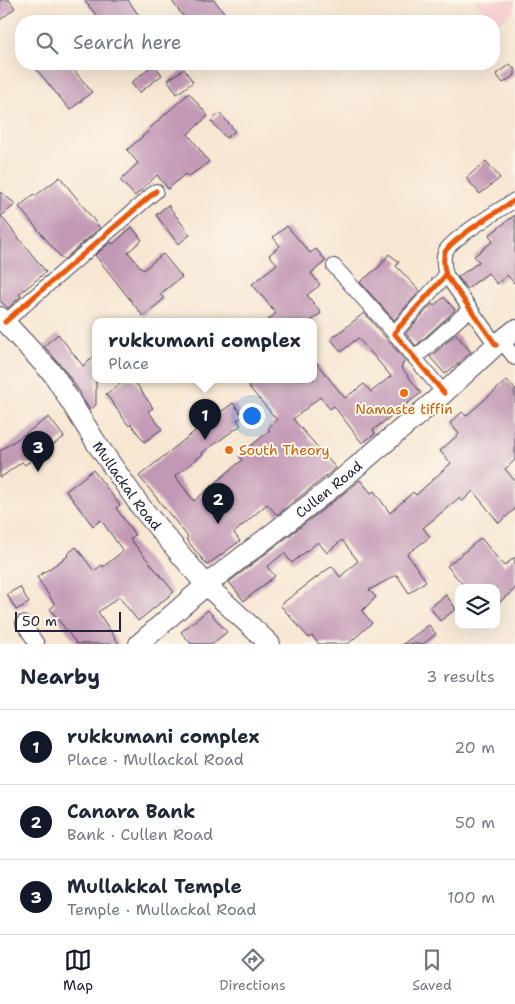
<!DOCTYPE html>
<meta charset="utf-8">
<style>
body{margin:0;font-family:"Shantell Sans",sans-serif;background:#f2f2f3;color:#1f2937}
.controls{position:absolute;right:15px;bottom:15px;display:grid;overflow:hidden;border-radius:10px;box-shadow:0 5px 20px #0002}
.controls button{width:45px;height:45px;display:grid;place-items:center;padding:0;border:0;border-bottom:1px solid #e0e1e3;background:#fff;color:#1f2937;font:25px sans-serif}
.scale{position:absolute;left:15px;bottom:12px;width:106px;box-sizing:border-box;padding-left:5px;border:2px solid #22223b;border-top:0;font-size:14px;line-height:18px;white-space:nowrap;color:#22223b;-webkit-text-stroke:4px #fbf7ec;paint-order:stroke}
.you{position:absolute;left:251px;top:415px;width:18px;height:18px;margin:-12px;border:4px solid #fff;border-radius:50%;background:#1a73e8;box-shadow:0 0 0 8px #1a73e833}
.badge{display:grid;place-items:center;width:32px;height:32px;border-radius:50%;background:#111827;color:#fff;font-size:16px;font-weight:700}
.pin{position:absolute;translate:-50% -41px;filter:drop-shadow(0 1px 2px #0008)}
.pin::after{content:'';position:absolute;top:26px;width:18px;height:15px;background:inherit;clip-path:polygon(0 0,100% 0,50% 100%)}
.popup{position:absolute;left:92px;top:318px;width:225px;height:65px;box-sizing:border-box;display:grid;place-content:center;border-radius:10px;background:#fff;filter:drop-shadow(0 1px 4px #0005);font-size:16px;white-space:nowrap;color:#747a83}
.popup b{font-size:19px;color:#1f2937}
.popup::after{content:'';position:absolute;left:50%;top:100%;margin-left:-10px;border:10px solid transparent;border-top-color:#fff}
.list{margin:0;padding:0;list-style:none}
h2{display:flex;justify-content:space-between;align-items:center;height:65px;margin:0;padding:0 20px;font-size:21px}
h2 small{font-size:16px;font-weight:400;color:#747a83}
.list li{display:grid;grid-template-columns:32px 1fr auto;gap:15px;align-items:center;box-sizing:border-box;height:75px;padding:0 20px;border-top:1px solid #e0e1e3}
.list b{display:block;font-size:19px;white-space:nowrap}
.list p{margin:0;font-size:16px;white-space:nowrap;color:#747a83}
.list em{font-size:16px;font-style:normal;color:#747a83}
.icon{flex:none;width:28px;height:28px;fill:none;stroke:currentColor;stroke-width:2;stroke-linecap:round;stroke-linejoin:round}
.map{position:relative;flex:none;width:515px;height:644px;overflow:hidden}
.search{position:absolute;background:#fff;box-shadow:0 5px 20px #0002;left:15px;right:15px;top:15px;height:55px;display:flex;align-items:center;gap:12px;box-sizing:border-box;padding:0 18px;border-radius:20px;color:#747a83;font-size:19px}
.sheet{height:290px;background:#fff}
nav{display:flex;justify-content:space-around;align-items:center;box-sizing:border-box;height:70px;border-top:1px solid #e0e1e3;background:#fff;font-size:14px;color:#747a83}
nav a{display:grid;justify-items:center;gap:2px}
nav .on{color:#111827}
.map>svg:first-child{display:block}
.built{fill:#f7cfd0}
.building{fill:#c299b5}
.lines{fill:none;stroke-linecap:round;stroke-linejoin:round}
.street-casing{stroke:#423f52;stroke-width:16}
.secondary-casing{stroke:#423f52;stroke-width:22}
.street{stroke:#fff;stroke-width:14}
.secondary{stroke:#fff;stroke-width:20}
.cycleway-casing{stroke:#fbf7ec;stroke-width:8}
.cycleway{stroke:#e8590c;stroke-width:5}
.food-dot{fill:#e8710a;stroke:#fbf7ec;stroke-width:2}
.labels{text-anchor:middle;stroke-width:4;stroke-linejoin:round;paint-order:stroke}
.food-label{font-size:14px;fill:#c56008;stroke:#fbf7ec}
.street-label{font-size:14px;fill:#22223b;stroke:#fbf7ec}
</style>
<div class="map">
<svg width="515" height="644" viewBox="0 0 515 644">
<rect width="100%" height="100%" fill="#fbf7ec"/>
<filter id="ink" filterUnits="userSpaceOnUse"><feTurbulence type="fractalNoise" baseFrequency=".02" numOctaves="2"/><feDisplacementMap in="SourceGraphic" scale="10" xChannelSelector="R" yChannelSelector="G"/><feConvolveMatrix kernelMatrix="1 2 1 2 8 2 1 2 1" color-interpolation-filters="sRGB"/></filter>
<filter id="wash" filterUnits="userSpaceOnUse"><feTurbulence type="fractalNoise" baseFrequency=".0096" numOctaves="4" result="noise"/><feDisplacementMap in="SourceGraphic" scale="20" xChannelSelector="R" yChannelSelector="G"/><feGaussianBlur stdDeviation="1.12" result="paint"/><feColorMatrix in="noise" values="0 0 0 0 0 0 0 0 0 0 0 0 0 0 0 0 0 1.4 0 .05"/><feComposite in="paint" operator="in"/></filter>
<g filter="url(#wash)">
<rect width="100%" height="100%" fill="#f7e6d1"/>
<polygon class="built" points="476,0 515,0 515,10 494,27 494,21 489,21"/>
<g id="blocks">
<g class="building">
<polygon points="0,0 9,0 15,8 0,20"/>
<polygon points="84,0 128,0 143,21 101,21"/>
<polygon points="171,0 214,0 231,21 187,21"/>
<polygon points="32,64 69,64 92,92 70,110"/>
<polygon points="154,64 162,75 139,93 131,83"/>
<polygon points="510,64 515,70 515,75 503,83 496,74"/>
<polygon points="184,69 193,82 177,94 168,80"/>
<polygon points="189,93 208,116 188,134 209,162 188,177 185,174 168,189 157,175 135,196 120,180 138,163 127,150 150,130 149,129"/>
<polygon points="220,113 235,131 226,138 211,121"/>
<polygon points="486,161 500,178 480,194 466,178"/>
<polygon points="60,177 100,228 63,260 19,207 34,194 35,196"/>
<polygon points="0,192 16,204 1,216 46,272 19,294 21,296 8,308 0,301"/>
<polygon points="168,205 190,235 178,244 156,215"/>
<polygon points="515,215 515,284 507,275 497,284 488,273 467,289 458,277 479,262 474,256 493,241 489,235"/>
<polygon points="287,226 310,253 316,249 326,261 311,273 320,285 307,295 321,313 311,321 267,321 276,313 252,284 277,264 269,255 280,246 273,237"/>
<polygon points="132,227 142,240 128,252 143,270 163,254 182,277 160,294 164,299 143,316 95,255 111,242 113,244"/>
<polygon points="389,254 399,262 396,266 420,291 394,320 360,282 380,266"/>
<polygon points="444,297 455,310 416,346 406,333 432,304 434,306"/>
<polygon points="364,313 406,361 402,364 403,365 401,367 421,393 373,430 375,434 362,443 334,406 330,409 320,397 293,419 336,468 277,515 267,504 234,533 240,541 207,565 186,539 188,537 139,476 199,428 233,403 243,416 237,420 241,425 202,453 203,454 175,476 194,501 242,460 239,456 270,430 268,428 277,420 249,387 258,379 314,379 314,360 345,398 364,384 371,392 391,376 358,338 341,352 331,339"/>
<polygon points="58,334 83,366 96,355 96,405 90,410 80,395 81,394 64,369 44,346"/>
<polygon points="456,334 471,352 445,374 430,357"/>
<polygon points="127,379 133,379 153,408 148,411 162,429 144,442 131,424 129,426 106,394"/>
<polygon points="507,380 515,389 515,460 505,469 515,481 515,509 499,523 473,491 462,502 459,498 423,528 430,537 407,554 426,581 409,593 397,575 369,590 376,597 362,611 372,623 348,644 319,644 312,636 309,638 280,605 332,566 340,577 358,561 342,540 327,553 318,542 292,563 284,553 267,567 275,576 244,601 229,582 338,498 360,480 371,493 374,491 390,513 413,492 416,495 451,463 440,451 459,434 450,423 462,412 466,416"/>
<polygon points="49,417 64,437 25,465 22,462 0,478 0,451"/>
<polygon points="93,470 120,505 116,508 135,535 130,539 174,592 138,621 119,597 98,612 119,644 77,644 50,609 55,605 37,577 68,556 67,554 76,547 94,571 102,565 103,567 123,551 101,520 93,526 66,491"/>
<polygon points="481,538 504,566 515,557 515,589 496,605 496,588 466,588 447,566"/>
<polygon points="20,587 29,603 16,610 7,594"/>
<polygon points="446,595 456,609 440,621 430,607"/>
<polygon points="208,610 227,632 212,644 191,644 181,632"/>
<polygon points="429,625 436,634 423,644 403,644"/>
</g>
</g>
</g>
<g filter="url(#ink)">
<use href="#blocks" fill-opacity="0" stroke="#423f52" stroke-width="1"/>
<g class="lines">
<g class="street-casing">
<g id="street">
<polyline points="334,266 394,333"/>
<polyline points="5,322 156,191"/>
<polyline points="501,340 515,358"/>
<path d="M496,345L446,275C444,268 442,260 445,252C451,239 501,209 515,200"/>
<polyline points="415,358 470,309"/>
<polyline points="444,393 394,333 446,275"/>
<polyline points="23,623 37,644"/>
</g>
</g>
<g class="secondary-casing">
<g id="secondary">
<path id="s1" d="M0,317L54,375L97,444L141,507L206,585L270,644"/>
<path id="s2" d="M139,644L206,585L330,489L444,393L496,345L515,330"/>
</g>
</g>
<use href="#street" class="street"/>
<use href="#secondary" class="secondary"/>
<g class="cycleway-casing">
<g id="cycleway">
<polyline points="5,322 156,191"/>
<path d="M496,345L446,275C444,268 442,260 445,252C451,239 501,209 515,200"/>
<polyline points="444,393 394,333 446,275"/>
</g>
</g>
<use href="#cycleway" class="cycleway"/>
</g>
</g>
<g class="food-dot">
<circle cx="404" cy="393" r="5"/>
<circle cx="229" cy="450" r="5"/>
</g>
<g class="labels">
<g class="food-label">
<text x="404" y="414">Namaste tiffin</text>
<text x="239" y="455" text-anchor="start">South Theory</text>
</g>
<g class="street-label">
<text dy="5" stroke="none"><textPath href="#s1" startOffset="212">Mullackal Road</textPath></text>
<text dy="5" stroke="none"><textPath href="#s2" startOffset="245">Cullen Road</textPath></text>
</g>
</g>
</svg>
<div class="controls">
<button><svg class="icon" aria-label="layers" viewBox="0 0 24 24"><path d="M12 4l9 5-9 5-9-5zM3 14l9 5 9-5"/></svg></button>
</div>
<div class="scale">50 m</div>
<div class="you"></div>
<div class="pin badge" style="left:205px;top:440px">1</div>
<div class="popup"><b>rukkumani complex</b>Place</div>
<div class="pin badge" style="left:218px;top:524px">2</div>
<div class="pin badge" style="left:38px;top:472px">3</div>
<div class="search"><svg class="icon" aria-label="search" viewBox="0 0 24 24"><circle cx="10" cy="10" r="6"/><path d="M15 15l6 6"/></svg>Search here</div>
</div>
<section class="sheet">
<h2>Nearby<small>3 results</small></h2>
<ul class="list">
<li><span class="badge">1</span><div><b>rukkumani complex</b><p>Place · Mullackal Road</p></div><em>20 m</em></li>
<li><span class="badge">2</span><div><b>Canara Bank</b><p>Bank · Cullen Road</p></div><em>50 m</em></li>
<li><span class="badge">3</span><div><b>Mullakkal Temple</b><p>Temple · Mullackal Road</p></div><em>100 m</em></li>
</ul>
</section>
<nav>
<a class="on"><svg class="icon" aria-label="map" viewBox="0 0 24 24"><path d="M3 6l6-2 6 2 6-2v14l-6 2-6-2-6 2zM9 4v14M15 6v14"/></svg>Map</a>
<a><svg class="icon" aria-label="directions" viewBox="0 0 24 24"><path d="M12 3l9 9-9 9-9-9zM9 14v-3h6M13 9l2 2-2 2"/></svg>Directions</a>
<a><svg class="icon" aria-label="saved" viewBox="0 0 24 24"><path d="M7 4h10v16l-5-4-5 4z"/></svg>Saved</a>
</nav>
